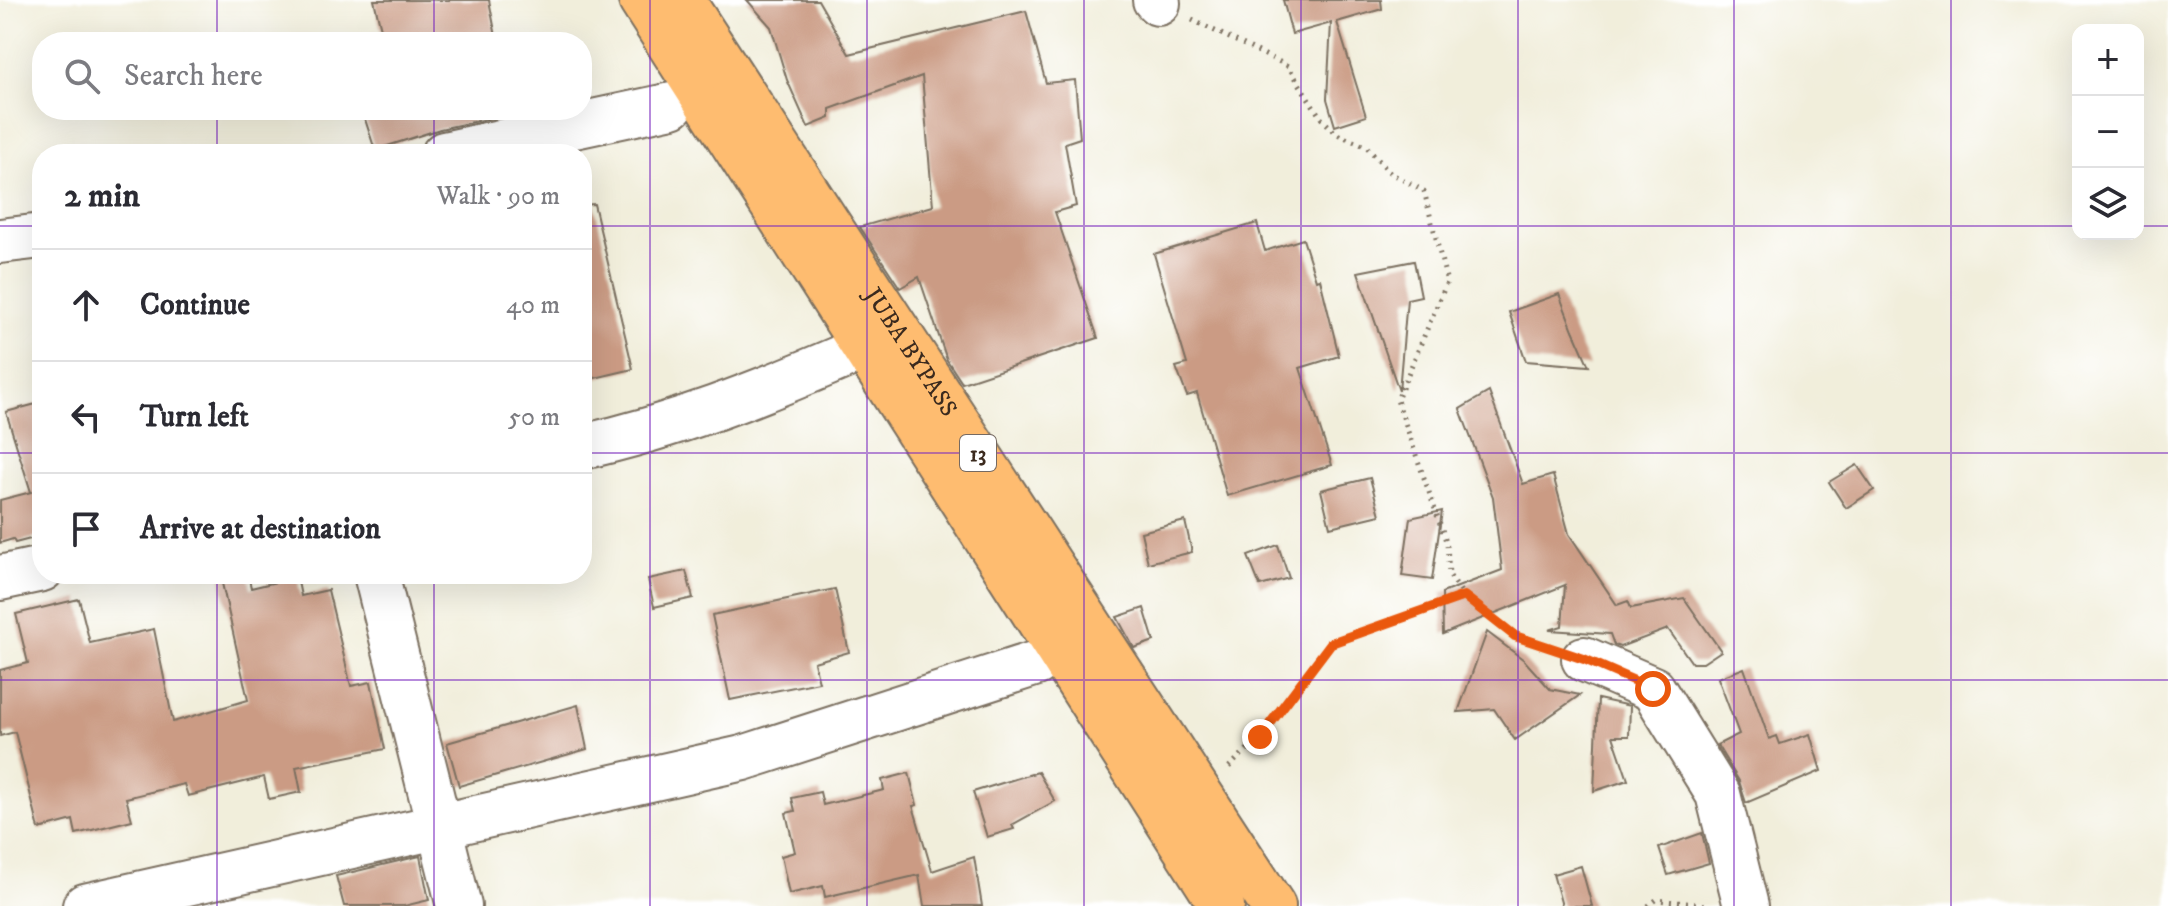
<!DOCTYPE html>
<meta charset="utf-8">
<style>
body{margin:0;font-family:"IM FELL DW Pica",serif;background:#f7f7f7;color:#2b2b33}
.controls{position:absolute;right:24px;top:24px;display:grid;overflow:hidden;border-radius:16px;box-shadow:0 8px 32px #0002}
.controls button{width:72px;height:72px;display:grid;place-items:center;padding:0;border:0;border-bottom:2px solid #e1e1e2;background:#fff;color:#2b2b33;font:40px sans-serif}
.stop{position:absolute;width:24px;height:24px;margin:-18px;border:6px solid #ea580c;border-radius:50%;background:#fff}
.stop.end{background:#ea580c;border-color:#fff;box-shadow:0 2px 8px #0008}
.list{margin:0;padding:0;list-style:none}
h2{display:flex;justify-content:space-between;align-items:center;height:104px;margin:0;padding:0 32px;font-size:34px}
h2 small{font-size:26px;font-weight:400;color:#7c7c81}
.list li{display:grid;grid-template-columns:52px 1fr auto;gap:24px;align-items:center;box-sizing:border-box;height:112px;padding:0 32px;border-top:2px solid #e1e1e2}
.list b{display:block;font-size:30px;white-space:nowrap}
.list em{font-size:26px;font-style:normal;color:#7c7c81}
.icon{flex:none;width:44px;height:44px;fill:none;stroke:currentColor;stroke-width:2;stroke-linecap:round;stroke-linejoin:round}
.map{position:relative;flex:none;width:2168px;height:906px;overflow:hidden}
.search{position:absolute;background:#fff;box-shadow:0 8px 32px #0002;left:32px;top:32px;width:560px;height:88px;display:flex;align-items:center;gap:20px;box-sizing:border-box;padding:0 28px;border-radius:32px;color:#7c7c81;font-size:30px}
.panel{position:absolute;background:#fff;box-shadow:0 8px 32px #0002;left:32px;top:144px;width:560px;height:440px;border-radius:32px}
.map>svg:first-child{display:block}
.building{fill:#cb9b84}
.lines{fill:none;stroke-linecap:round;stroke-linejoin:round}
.minor-casing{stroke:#7b6f60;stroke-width:48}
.major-casing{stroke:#7b6f60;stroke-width:48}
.path{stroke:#7b6f60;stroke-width:5;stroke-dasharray:2 6;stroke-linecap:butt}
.minor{stroke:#fff;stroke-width:44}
.major{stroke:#febc70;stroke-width:44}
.route{stroke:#ea580c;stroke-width:10}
.grid{fill:none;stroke:#7b2cbf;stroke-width:2;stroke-opacity:0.55}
.labels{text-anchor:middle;stroke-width:7;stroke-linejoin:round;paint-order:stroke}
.shield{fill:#fff;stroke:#766a62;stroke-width:2}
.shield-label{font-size:22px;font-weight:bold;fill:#3b2a1e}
.street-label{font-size:24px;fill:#3b2a1e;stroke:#fff}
</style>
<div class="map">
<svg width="2168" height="906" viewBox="0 0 2168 906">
<rect width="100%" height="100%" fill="#fff"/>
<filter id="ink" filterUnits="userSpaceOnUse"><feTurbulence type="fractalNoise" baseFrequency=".0125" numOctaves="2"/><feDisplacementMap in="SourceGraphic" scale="16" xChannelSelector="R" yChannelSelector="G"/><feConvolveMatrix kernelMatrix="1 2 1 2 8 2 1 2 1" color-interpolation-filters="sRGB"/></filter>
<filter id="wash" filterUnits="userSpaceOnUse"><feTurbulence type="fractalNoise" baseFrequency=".006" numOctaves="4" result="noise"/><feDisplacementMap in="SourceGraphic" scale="32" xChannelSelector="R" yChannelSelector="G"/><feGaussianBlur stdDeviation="1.8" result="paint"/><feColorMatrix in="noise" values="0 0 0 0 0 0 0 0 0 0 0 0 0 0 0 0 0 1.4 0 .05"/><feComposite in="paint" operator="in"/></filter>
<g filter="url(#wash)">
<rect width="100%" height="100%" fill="#f1eedb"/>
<g id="blocks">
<g class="building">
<polygon points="374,0 489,0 497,42 384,42"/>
<polygon points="747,0 818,0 849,54 1026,11 1046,83 1075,80 1080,138 1065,143 1076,206 1055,212 1098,338 962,383 947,360 919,277 900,288 860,227 933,206 922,76 830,109 830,118 808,127 787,80 771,27"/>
<polygon points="1283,0 1381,0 1382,9 1337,22 1366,116 1335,126 1327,99 1331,23 1292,34"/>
<polygon points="362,110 530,110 440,129 375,150"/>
<polygon points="594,204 633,369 582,381 582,205"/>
<polygon points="1257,223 1265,251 1303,239 1316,280 1320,279 1339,356 1300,368 1332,465 1227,496 1197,393 1187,396 1176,367 1187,364 1154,254"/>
<polygon points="1414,261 1421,296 1407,299 1399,391 1358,272"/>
<polygon points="1559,294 1573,330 1589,366 1526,361 1509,312"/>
<polygon points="1489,392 1523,484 1553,475 1569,534 1617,605 1628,601 1631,608 1684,598 1721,651 1703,663 1692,663 1668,629 1620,647 1614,645 1610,634 1549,630 1562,626 1565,585 1443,634 1442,593 1502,570 1493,497 1460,409"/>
<polygon points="36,404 42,425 42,536 15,543 13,539 0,543 0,500 31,492 6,412"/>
<polygon points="1857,465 1874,490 1846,508 1829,482"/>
<polygon points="1370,478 1380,515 1330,527 1321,490"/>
<polygon points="1442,511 1432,580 1402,576 1410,518"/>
<polygon points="1185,521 1192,552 1148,563 1141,532"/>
<polygon points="1278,545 1289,578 1260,586 1248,556"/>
<polygon points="686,571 693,598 654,607 648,579"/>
<polygon points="220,574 248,574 251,588 297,577 301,596 328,590 351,686 371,682 385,749 296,767 301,792 269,799 264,777 188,796 184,784 126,798 132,820 76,834 73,820 39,829 15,732 0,736 0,670 28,663 16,614 79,599 90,643 154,629 173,722 248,700"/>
<polygon points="835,589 849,652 814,662 819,682 730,700 712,615"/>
<polygon points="1144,608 1154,641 1134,648 1117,617"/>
<polygon points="1487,632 1524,660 1550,689 1580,695 1515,740 1494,709 1458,712"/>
<polygon points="1744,668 1769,739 1777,736 1780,744 1810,734 1821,771 1746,803 1739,781 1717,745 1739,734 1718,678"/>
<polygon points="1598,699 1630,706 1629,736 1613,736 1628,780 1594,791"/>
<polygon points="578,705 587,749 459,786 447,743"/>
<polygon points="1038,772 1055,801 1012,825 1014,829 987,837 973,792"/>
<polygon points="909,773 917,805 913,806 932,871 974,857 982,906 924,906 919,875 825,897 823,886 789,894 781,856 795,852 786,813 795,811 792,798 820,792 823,805 884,790 882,780"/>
<polygon points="1702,833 1709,863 1668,875 1659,848"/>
<polygon points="420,856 429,900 404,906 344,906 336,876"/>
<polygon points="1581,866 1592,906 1562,906 1553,874"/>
</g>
</g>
</g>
<g filter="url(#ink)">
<use href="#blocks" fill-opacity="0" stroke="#7b6f60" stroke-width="2"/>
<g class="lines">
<g class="minor-casing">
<g id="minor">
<polyline points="1155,0 1158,3"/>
<polyline points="444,154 672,105"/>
<polyline points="0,241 42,236"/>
<path d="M582,447C673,427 759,393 845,356"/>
<polyline points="376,574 459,906"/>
<polyline points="0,578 42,569"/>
<polyline points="1584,659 1653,689 1718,794 1746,906"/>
<polyline points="85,906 743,758 1037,663"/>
</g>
</g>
<g class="major-casing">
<g id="major">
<polyline points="641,0 1222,906"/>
<path id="s1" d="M682,0L1273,906"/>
</g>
</g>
<g class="path">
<polyline points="1192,20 1288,66 1321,118 1337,134 1367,147 1390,173 1424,191 1447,282 1397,400 1447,544 1449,575 1464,596"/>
<polyline points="1229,767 1260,737 1331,643 1464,596 1515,636 1549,647"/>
<polyline points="1648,906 1656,900 1707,905"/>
</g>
<use href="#minor" class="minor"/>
<use href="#major" class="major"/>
</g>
</g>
<g class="lines" filter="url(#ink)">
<polyline class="route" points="1260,737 1331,643 1464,596 1515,636 1584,659 1653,689"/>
</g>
<path class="grid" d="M217,0V42M434,0V42M650,0V906M867,0V906M1084,0V906M1301,0V906M1518,0V906M1734,0V906M1951,0V906M217,110V154M434,110V154M0,226H42M582,226H2078M2138,226H2168M0,453H42M582,453H2168M217,574V906M434,574V906M0,680H2168"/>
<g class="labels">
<rect class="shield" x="960" y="435" width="36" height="36" rx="6"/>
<g class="shield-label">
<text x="978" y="461">13</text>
</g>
<g class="street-label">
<text dy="8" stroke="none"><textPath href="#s1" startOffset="420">JUBA BYPASS</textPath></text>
</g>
</g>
</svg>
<div class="controls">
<button>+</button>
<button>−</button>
<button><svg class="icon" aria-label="layers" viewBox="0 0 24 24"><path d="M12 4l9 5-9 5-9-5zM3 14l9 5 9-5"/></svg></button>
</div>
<div class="stop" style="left:1653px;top:689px"></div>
<div class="stop end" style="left:1260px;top:737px"></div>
<div class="search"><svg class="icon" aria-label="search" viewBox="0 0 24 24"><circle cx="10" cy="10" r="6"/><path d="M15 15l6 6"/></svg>Search here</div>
<section class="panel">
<h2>2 min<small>Walk · 90 m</small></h2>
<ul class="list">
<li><svg class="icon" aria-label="ahead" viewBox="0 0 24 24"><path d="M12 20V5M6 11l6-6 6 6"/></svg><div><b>Continue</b></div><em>40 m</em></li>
<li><svg class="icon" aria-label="left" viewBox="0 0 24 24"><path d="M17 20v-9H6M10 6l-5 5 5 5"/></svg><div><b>Turn left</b></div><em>50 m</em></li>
<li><svg class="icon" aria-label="arrive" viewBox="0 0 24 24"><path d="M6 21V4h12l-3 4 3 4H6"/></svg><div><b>Arrive at destination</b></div></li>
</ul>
</section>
</div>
